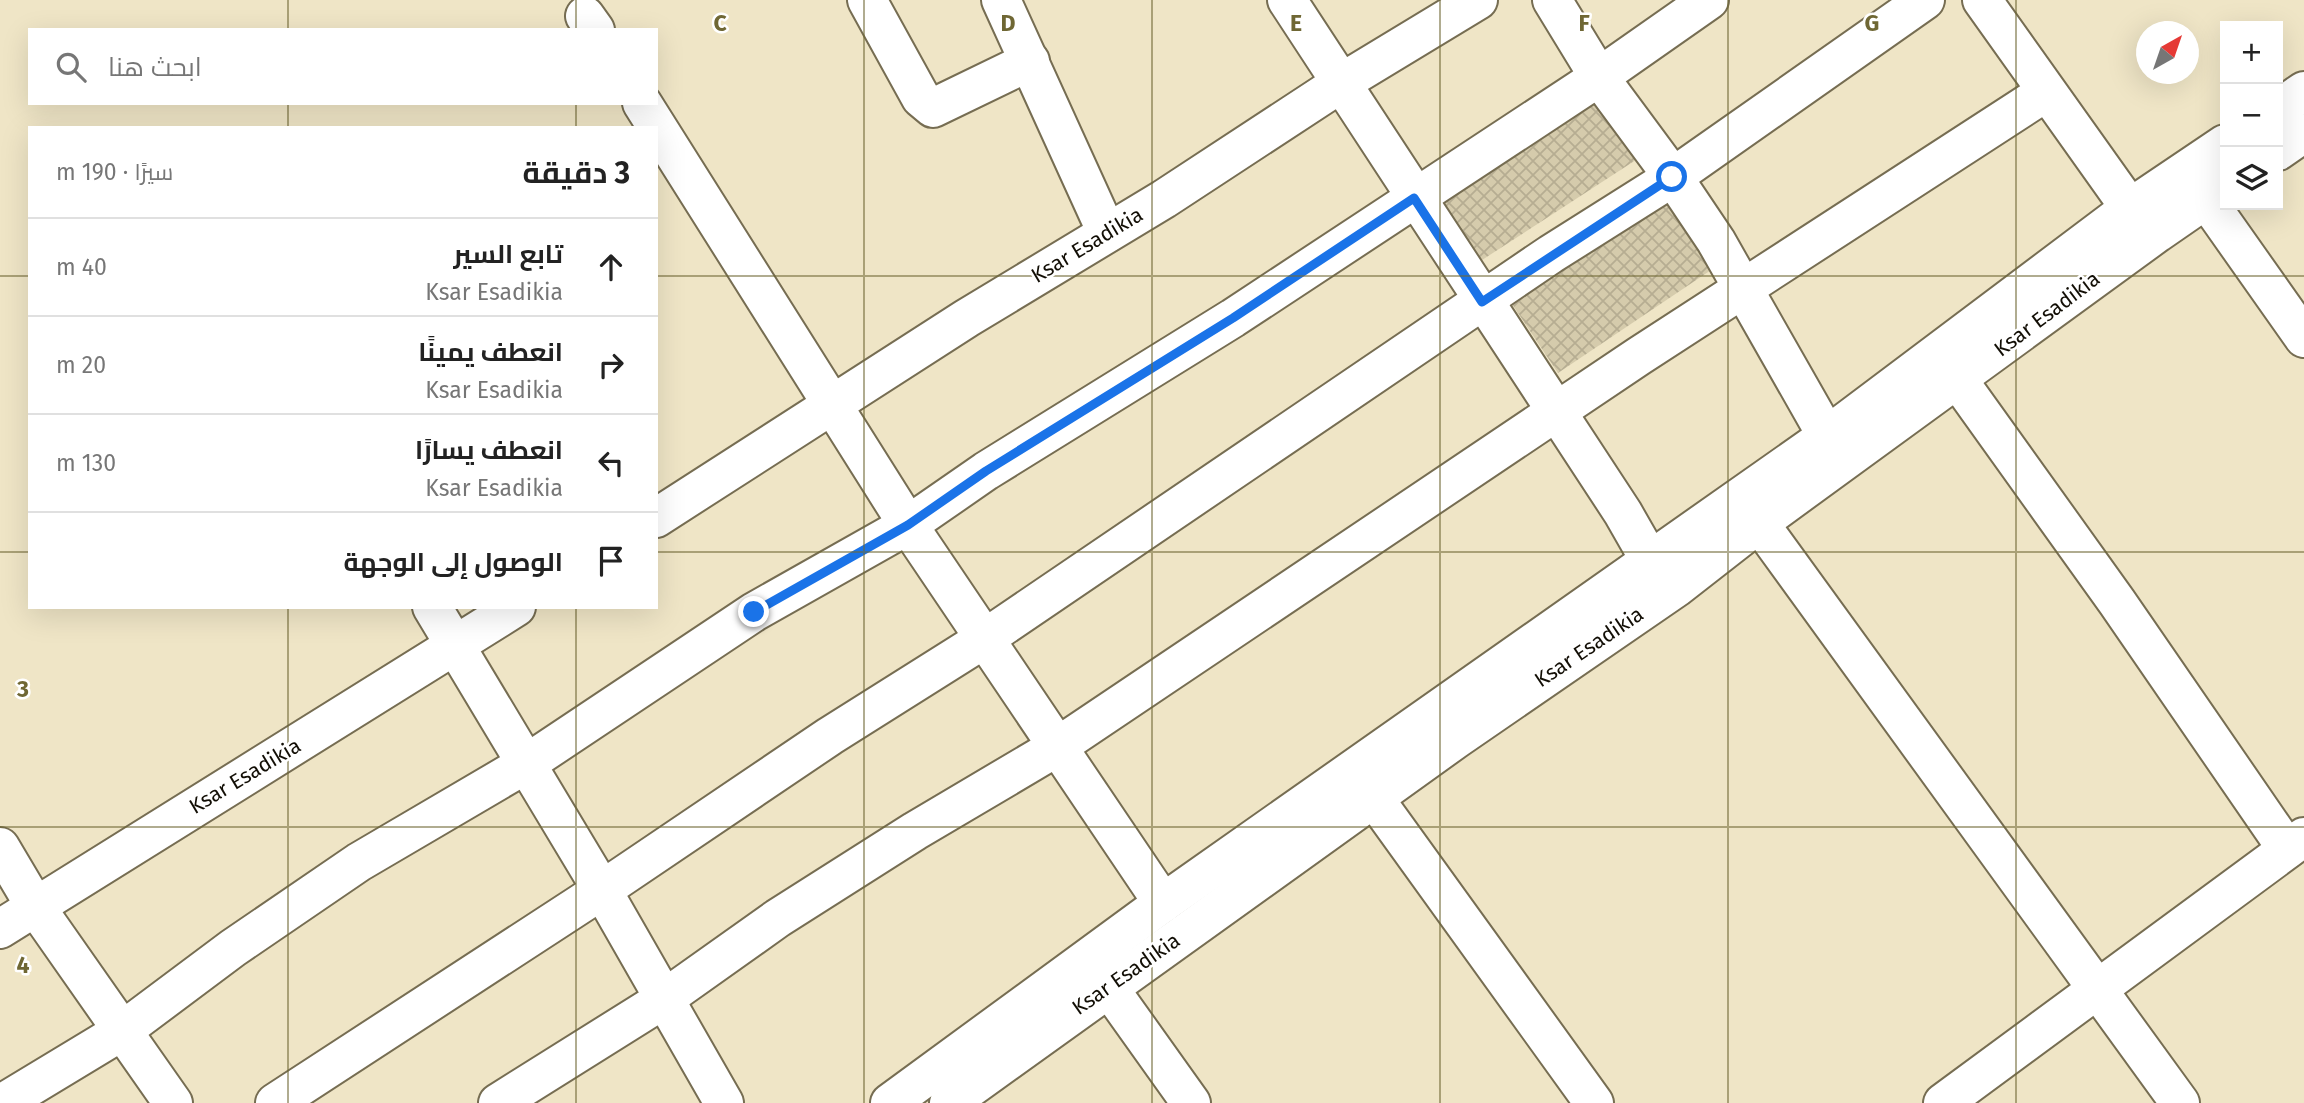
<!DOCTYPE html>
<html lang="ar">
<meta charset="utf-8">
<style>
body{margin:0;font-family:"Fira Sans",Cairo,sans-serif;background:#f2f2f2;color:#222;direction:rtl}
.controls{position:absolute;right:21px;top:21px;display:grid;overflow:hidden;border-radius:0px;box-shadow:0 7px 28px #0002}
.controls button{width:63px;height:63px;display:grid;place-items:center;padding:0;border:0;border-bottom:2px solid #e0e0e0;background:#fff;color:#222;font:35px sans-serif}
.compass{position:absolute;left:2136px;top:21px;width:63px;height:63px;border-radius:50%;background:#fff;box-shadow:0 7px 28px #0002;rotate:40deg}
.stop{position:absolute;width:21px;height:21px;margin:-16px;border:5px solid #1a73e8;border-radius:50%;background:#fff}
.stop.end{background:#1a73e8;border-color:#fff;box-shadow:0 2px 7px #0008}
.list{margin:0;padding:0;list-style:none}
h2{display:flex;justify-content:space-between;align-items:center;height:91px;margin:0;padding:0 28px;font-size:30px}
h2 small{font-size:23px;font-weight:400;color:#767676}
.list li{display:grid;grid-template-columns:46px 1fr auto;gap:21px;align-items:center;box-sizing:border-box;height:98px;padding:0 28px;border-top:2px solid #e0e0e0}
.list b{display:block;font-size:26px;white-space:nowrap}
.list p{margin:0;font-size:23px;white-space:nowrap;color:#767676}
.list em{font-size:23px;font-style:normal;color:#767676}
.icon{flex:none;width:38px;height:38px;fill:none;stroke:currentColor;stroke-width:2;stroke-linecap:round;stroke-linejoin:round}
.map{position:relative;flex:none;width:2304px;height:1103px;overflow:hidden;direction:ltr}
.search{position:absolute;background:#fff;box-shadow:0 7px 28px #0002;left:28px;top:28px;width:630px;height:77px;display:flex;align-items:center;gap:18px;box-sizing:border-box;padding:0 24px;border-radius:0px;color:#767676;font-size:26px}
.panel{position:absolute;background:#fff;box-shadow:0 7px 28px #0002;left:28px;top:126px;width:630px;height:483px;border-radius:0px;direction:rtl}
.map>svg:first-child{display:block}
.building{fill:url(#building-cross-hatch)}
.lines{fill:none;stroke-linecap:round;stroke-linejoin:round}
.street-casing{stroke:#766d52;stroke-width:42}
.secondary-casing{stroke:#766d52;stroke-width:42}
.street{stroke:#fff;stroke-width:38}
.secondary{stroke:#fff;stroke-width:38}
.route{stroke:#1a73e8;stroke-width:9}
.grid{fill:none;stroke:#6f6734;stroke-width:2;stroke-opacity:0.55}
.labels{text-anchor:middle;stroke-width:5;stroke-linejoin:round;paint-order:stroke}
.street-label{font-size:21px;fill:#120e05;stroke:#fff}
.grid-label{font-size:23px;text-anchor:middle;font-weight:bold;fill:#6f6734;stroke:#fff;stroke-width:5;stroke-linejoin:round;paint-order:stroke}
</style>
<div class="map">
<svg width="2304" height="1103" viewBox="0 0 2304 1103">
<defs>
<pattern id="building-cross-hatch" width="8" height="8" patternUnits="userSpaceOnUse" patternTransform="scale(1.75)"><rect width="8" height="8" fill="#d5cbac"/><path d="M0 0l8 8M0 8l8-8" fill="none" stroke="#b6ad92"/></pattern>
</defs>
<rect width="100%" height="100%" fill="#efe5c6"/>
<g class="building">
<polygon points="1600,92 1642,156 1479,262 1438,199"/>
<polygon points="1666,191 1717,266 1558,373 1508,298"/>
</g>
<g class="lines">
<g class="street-casing">
<g id="street">
<polyline points="867,0 921,98 933,108 1030,61"/>
<polyline points="1001,0 1107,233"/>
<polyline points="1287,0 1623,513 1651,562"/>
<polyline points="1552,0 1599,77 1673,177 1716,241 1827,436"/>
<polyline points="1982,0 2130,208"/>
<polyline points="585,16 595,30"/>
<polyline points="642,103 908,525 1163,903"/>
<polyline points="2206,199 2304,338"/>
<polyline points="1958,380 2117,602 2287,849"/>
<polyline points="1741,498 2180,1103"/>
<polyline points="656,518 967,318 1164,199 1341,83 1478,0"/>
<polyline points="432,607 602,890 724,1103"/>
<polyline points="1374,798 1594,1103"/>
<polyline points="0,847 35,906 173,1103"/>
<polyline points="0,929 516,607"/>
<polyline points="1089,960 1191,1103"/>
<polyline points="3,1103 122,1031 233,948 359,862 526,764 754,612 908,525 986,471 1233,318 1599,77 1709,0"/>
<polyline points="275,1103 602,890 830,736 984,639 1551,254 1673,177 1925,0"/>
<polyline points="498,1103 664,999 778,918 915,831 1057,747 1639,356 2046,92"/>
<polyline points="1943,1103 2304,837"/>
</g>
</g>
<g class="secondary-casing">
<g id="secondary">
<polyline points="2278,109 2304,91"/>
<polyline points="2278,151 2304,133"/>
<polyline points="890,1103 1163,903 1827,436 2130,208 2225,144"/>
<polyline points="949,1103 1456,739 1677,587 1759,523 2157,233 2225,186"/>
</g>
</g>
<use href="#street" class="street"/>
<use href="#secondary" class="secondary"/>
</g>
<g class="lines">
<polyline class="route" points="754,612 908,525 986,471 1233,318 1414,198 1482,302 1672,177"/>
</g>
<path class="grid" d="M288,0V30M576,0V30M864,0V1103M1152,0V1103M1440,0V1103M1728,0V1103M2016,0V1103M288,103V128M576,103V128M0,276H30M656,276H2304M0,552H30M656,552H2304M288,607V1103M576,607V1103M0,827H2304"/>
<g class="labels">
<g class="street-label">
<text transform="translate(1087 245) rotate(-31)" y="7">Ksar Esadikia</text>
<text transform="translate(2047 314) rotate(-37)" y="7">Ksar Esadikia</text>
<text transform="translate(1589 647) rotate(-34)" y="7">Ksar Esadikia</text>
<text transform="translate(245 776) rotate(-31)" y="7">Ksar Esadikia</text>
<text transform="translate(1126 974) rotate(-35)" y="7">Ksar Esadikia</text>
</g>
</g>
<g class="grid-label">
<text x="720" y="31">C</text>
<text x="1008" y="31">D</text>
<text x="1296" y="31">E</text>
<text x="1584" y="31">F</text>
<text x="1872" y="31">G</text>
<text x="23" y="697">3</text>
<text x="23" y="973">4</text>
</g>
</svg>
<div class="controls">
<button>+</button>
<button>−</button>
<button><svg class="icon" aria-label="layers" viewBox="0 0 24 24"><path d="M12 4l9 5-9 5-9-5zM3 14l9 5 9-5"/></svg></button>
</div>
<svg class="compass" viewBox="-18 -18 36 36"><path d="M0-13l5 13h-10z" fill="#e53935"/><path d="M0 13l5-13h-10z" fill="#767676"/></svg>
<div class="stop" style="left:1672px;top:177px"></div>
<div class="stop end" style="left:754px;top:612px"></div>
<div class="search"><svg class="icon" aria-label="search" viewBox="0 0 24 24"><circle cx="10" cy="10" r="6"/><path d="M15 15l6 6"/></svg>ابحث هنا</div>
<section class="panel">
<h2>3 دقيقة<small>سيرًا · 190 m</small></h2>
<ul class="list">
<li><svg class="icon" aria-label="ahead" viewBox="0 0 24 24"><path d="M12 20V5M6 11l6-6 6 6"/></svg><div><b>تابع السير</b><p>Ksar Esadikia</p></div><em>40 m</em></li>
<li><svg class="icon" aria-label="right" viewBox="0 0 24 24"><path d="M7 20v-9h11M14 6l5 5-5 5"/></svg><div><b>انعطف يمينًا</b><p>Ksar Esadikia</p></div><em>20 m</em></li>
<li><svg class="icon" aria-label="left" viewBox="0 0 24 24"><path d="M17 20v-9H6M10 6l-5 5 5 5"/></svg><div><b>انعطف يسارًا</b><p>Ksar Esadikia</p></div><em>130 m</em></li>
<li><svg class="icon" aria-label="arrive" viewBox="0 0 24 24"><path d="M6 21V4h12l-3 4 3 4H6"/></svg><div><b>الوصول إلى الوجهة</b></div></li>
</ul>
</section>
</div>
